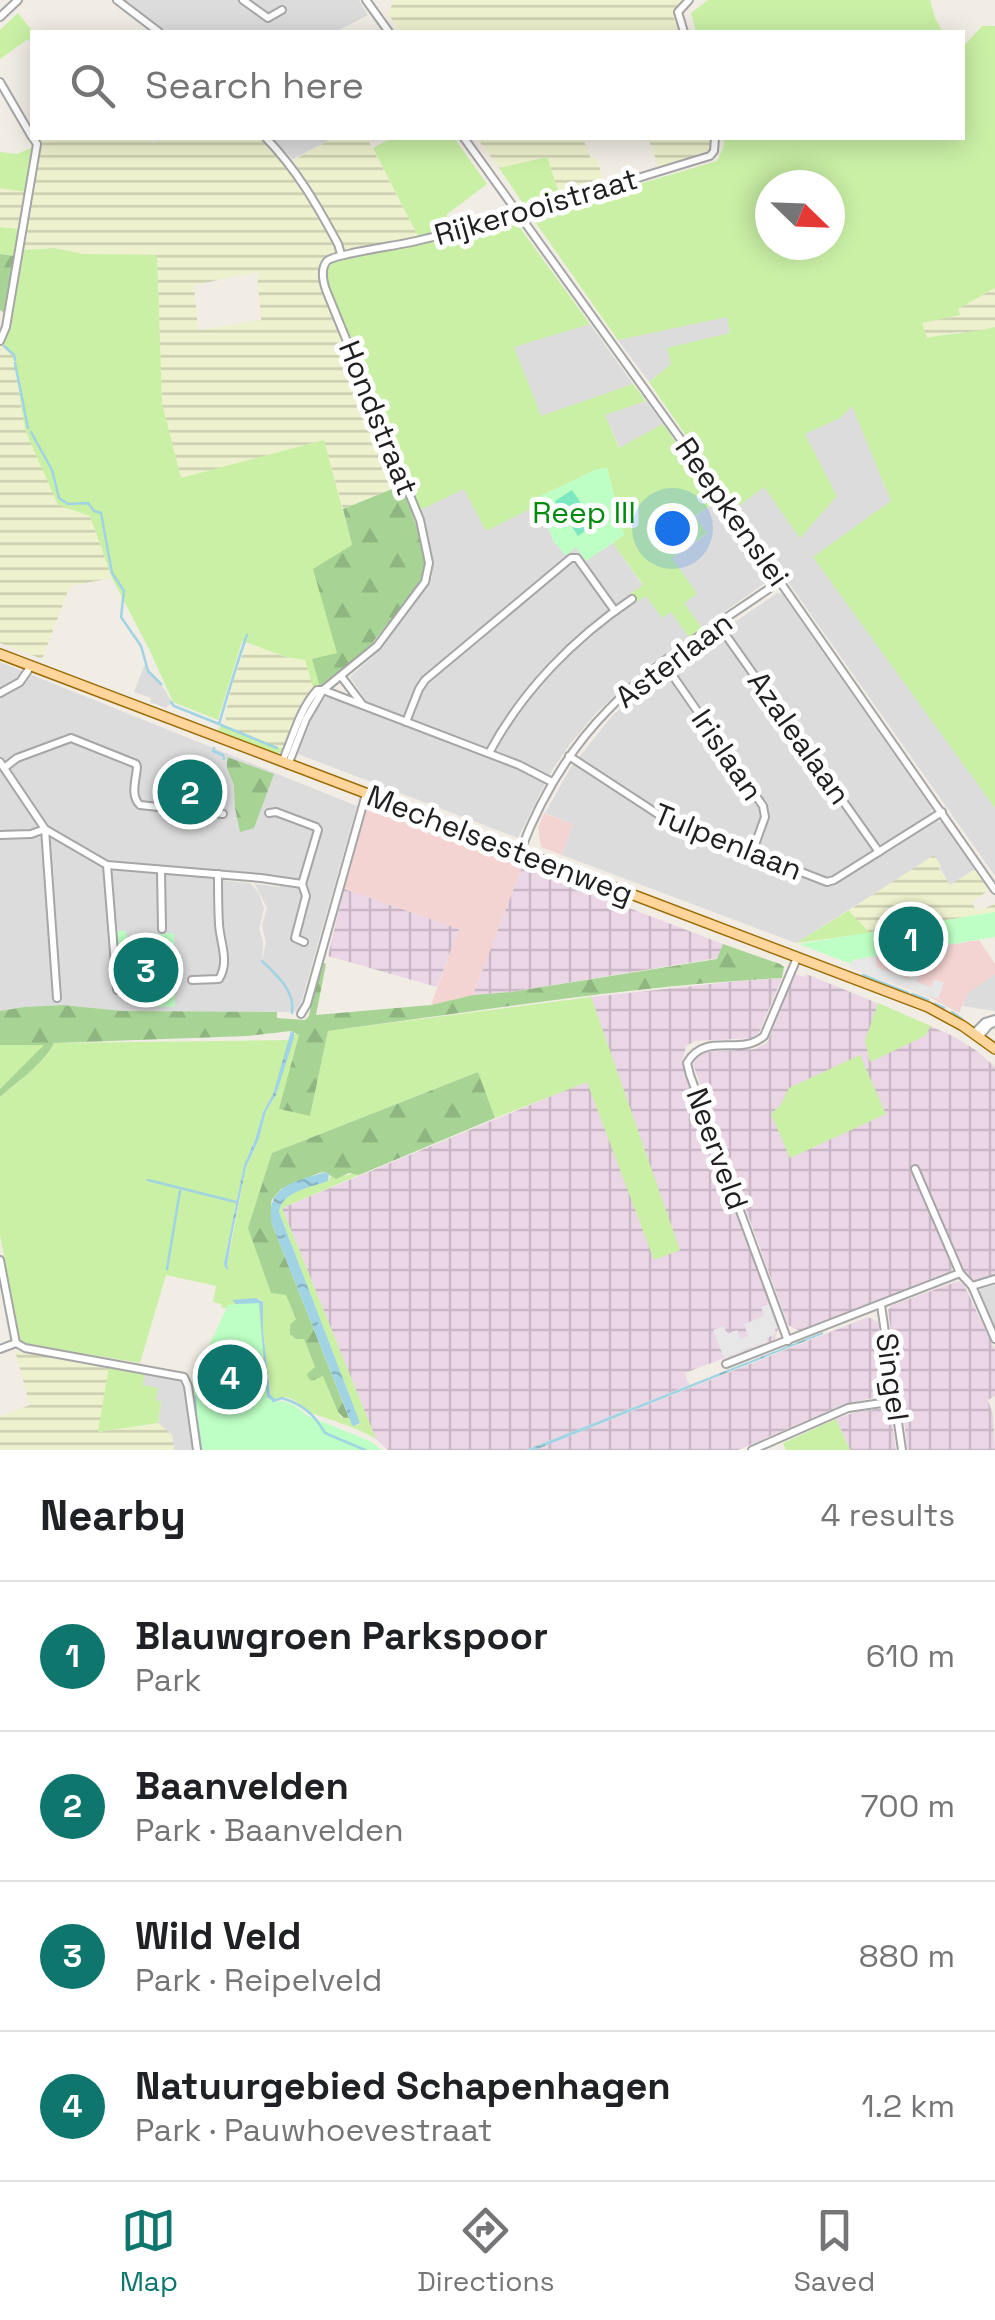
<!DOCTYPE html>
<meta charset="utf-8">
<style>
body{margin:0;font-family:"Space Grotesk",sans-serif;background:#f2f2f2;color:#202124}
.compass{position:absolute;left:755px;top:170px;width:90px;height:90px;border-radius:50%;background:#fff;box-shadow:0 5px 25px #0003;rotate:113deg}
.you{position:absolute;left:672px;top:528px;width:35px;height:35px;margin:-25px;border:8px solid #fff;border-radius:50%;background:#1a73e8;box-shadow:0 0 0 15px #1a73e833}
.badge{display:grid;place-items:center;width:65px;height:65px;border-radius:50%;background:#0f766e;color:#fff;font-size:32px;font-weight:700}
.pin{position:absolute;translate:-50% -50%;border:5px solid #fff;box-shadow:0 2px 10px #0006}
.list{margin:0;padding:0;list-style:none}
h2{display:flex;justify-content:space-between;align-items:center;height:130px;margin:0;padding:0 40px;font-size:42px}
h2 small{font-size:32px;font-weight:400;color:#757577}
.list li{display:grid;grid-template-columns:65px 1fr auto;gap:30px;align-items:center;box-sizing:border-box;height:150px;padding:0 40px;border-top:2px solid #e0e0e0}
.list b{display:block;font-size:38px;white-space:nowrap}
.list p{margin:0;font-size:32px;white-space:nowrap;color:#757577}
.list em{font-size:32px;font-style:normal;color:#757577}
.icon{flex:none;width:55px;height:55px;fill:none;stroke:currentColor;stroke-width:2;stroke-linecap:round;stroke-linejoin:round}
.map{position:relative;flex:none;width:995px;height:1450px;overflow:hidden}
.search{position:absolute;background:#fff;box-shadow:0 5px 25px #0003;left:30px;right:30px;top:30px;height:110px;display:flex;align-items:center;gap:25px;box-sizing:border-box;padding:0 35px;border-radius:0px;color:#757577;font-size:38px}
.sheet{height:730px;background:#fff}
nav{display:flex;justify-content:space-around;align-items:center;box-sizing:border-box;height:140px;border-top:2px solid #e0e0e0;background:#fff;font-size:28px;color:#757577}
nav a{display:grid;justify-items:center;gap:5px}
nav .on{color:#0f766e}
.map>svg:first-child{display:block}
.residential{fill:#dddcdc;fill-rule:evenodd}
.commercial{fill:#f3d4d2}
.industrial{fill:url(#industrial-grid)}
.farmland{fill:url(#farmland-rules);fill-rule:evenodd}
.grass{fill:#c9f0a5;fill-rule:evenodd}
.forest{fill:url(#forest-firs)}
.park{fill:#bdffc4}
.pitch{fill:#7be8bf}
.parking{fill:#e7e7e7}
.water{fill:url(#water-ripples)}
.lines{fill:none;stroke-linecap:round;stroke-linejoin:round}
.stream{stroke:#a0d3e3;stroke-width:2.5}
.minor-casing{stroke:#a6a6a6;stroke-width:10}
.major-casing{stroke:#9a6a00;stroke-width:12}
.minor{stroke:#fff;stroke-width:6}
.major{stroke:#ffd59b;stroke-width:9}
.labels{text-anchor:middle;stroke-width:10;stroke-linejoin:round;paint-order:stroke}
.street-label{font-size:30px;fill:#1f1f1f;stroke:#fff}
.park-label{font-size:30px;fill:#008a0e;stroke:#fff}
</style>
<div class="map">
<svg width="995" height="1450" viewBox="0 0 995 1450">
<defs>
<pattern id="industrial-grid" width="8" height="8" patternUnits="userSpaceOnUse" patternTransform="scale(2.5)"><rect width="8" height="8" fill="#ebd6e6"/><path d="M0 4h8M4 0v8" fill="none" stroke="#c9b7c5"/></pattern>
<pattern id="farmland-rules" width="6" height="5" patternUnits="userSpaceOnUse" patternTransform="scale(2.5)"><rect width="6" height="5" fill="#eef1ce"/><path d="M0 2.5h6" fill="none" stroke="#ccceb0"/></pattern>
<pattern id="forest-firs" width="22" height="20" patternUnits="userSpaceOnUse" patternTransform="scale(2.5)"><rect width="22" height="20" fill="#a7d495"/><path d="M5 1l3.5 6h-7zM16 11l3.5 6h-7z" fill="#8fb680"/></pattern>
<pattern id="water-ripples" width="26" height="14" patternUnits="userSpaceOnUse" patternTransform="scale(2.5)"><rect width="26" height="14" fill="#a0d3e3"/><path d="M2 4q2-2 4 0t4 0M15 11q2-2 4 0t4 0" fill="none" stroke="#89b5c2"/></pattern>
</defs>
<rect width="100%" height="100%" fill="#f1ede4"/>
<g class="residential">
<polygon points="124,0 359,0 368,15 335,32 164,32"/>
<polygon points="271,138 333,138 293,159"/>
<polygon points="727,316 730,333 668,348 671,364 649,382 618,340"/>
<polygon points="590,324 633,384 541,416 513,347"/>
<polygon points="646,401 663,424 620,449 605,415"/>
<polygon points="852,405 891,501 814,557 995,808 995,876 736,508 764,487 801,537 805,434 840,418"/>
<polygon points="464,489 486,530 538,505 554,542 576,547 586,560 613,543 643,586 631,594 636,602 672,558 707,534 695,517 717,501 768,576 768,581 646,667 598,711 570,744 551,772 518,838 298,754 313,716 323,699 328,697 364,710 367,702 350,677 379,651 432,577 432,557 428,534 420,510"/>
<polygon points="777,593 782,594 932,809 931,813 884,844 879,844 887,853 937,821 943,822 975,869 950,886 934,856 796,943 562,855 573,824 545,813 571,767 613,715 661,673"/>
<path d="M0,662L357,806L299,1010L293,1012L294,1002L291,1012L123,1011L63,1005L25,1007L0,1011ZM225,870L278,875L280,887L255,884L267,908L262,925L266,943L262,961L263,941L259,929L264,909L259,893L250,883L225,881Z"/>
<polygon points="145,664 148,672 161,684 172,702 166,708 150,702 151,698 134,692"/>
<polygon points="995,974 995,1011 963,1006 968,992"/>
<polygon points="995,1285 995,1333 978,1296 981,1289"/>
<polygon points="145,1372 177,1378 184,1384 194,1450 174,1450 172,1435 158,1423 161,1402 156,1400 142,1385"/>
</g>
<g class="commercial">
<polygon points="367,808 522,867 473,995 431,1005 459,929 344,889"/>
<polygon points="544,813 573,824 562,855 541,847 538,828"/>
<polygon points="979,940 995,964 995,974 969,992 959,1013 928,996 849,967 853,960"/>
</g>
<g class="industrial">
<polygon points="522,867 723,944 718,958 510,992 473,995"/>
<polygon points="344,889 459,929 437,987 328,956"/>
<polygon points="795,974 804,977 806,974 865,998 955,1037 977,1051 995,1067 995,1276 976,1281 967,1277 918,1168 912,1171 953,1266 951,1271 800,1331 788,1325 693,1064 697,1057 705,1052 755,1049 767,1043"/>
<polygon points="782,978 758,1035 754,1038 695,1041 686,1046 682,1062 778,1328 775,1340 768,1344 767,1342 685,1373 689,1385 526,1450 388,1450 376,1439 282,1208 588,1081 654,1259 679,1250 591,997 739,981"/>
<polygon points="958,1281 964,1285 995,1350 995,1396 988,1400 993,1415 995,1450 908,1450 888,1310 893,1305"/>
<polygon points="868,1317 878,1322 887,1382 886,1387 873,1398 846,1404 738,1450 535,1450"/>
<polygon points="885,1408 891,1414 896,1450 850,1450 836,1419 856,1412"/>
</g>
<g class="farmland">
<polygon points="394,0 682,0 673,15 678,32 401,32 388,14"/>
<path d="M42,138H148L154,143L162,138H263L295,174L334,241L337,249L335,253L325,256L319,279L328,306L402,485L343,509L324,440L181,479L162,403L157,256L83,254L54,248L24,250ZM257,272L261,320L198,330L194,285Z"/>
<polygon points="333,138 367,138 419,238 344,251 293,160"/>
<polygon points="477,138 583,138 591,159 597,158 604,184 560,196 547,157 499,168"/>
<polygon points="648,138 709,138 712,149 709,153 659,168"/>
<polygon points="0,188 25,192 18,229 0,227"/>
<polygon points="995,288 995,327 973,333 958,332 927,338 921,323 959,315 957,309"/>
<polygon points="3,346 14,357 25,430 90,516 112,578 70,586 42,659 0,643 0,347"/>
<polygon points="250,645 286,657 305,660 311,675 314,687 296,715 283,748 279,748 225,726 227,706 234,678 245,648"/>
<polygon points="934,855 941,866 939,868 950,885 975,869 989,890 971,902 977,911 995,904 995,912 870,933 848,911"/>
<polygon points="15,1351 109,1366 99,1432 158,1423 172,1435 174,1450 0,1450 0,1416 30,1405"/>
</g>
<g class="grass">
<polygon points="708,0 930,0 935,18 943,32 696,32 691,13"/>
<polygon points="18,13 33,32 32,44 28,39 0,59 0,30"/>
<path d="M982,26H995V288L958,309L960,315L922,323L927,338C950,333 973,333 995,327V808L813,557L891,501L852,406L840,418L805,434L837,496L800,538L764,487L736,508L649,382L671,364L667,348L730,333L727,317L618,340L531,216L717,161L724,146V138H962L963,47ZM770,185H830V245H770Z"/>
<polygon points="392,138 454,138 487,184 446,215 453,227 419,238 373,148"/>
<polygon points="31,148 25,192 0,188 0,152 17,154"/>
<polygon points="547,157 560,196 525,206 499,168"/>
<polygon points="510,219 515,221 590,324 514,347 541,416 633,384 646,401 605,415 619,448 663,424 717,501 695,516 707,533 672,558 697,594 684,603 702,628 689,637 671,612 662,618 646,596 636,602 630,594 643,585 613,543 624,535 607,468 598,469 536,498 538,505 486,531 464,489 420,510 336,306 325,276 328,268 336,260 402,248"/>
<polygon points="0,227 18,229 14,256 0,254"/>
<polygon points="54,248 83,254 157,255 162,403 181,478 324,440 352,545 337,654 320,687 317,686 313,691 282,752 271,754 217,733 220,726 225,726 279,748 283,748 296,715 313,687 305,660 286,657 242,641 218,720 173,702 150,651 112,578 90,516 58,505 25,430 14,357 3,346 14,306 24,250"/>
<polygon points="848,910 870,933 796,943 848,911"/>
<path d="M591,997L680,1250L654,1260L587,1082L495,1118L478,1072L272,1153L271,1292L286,1294L296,1320L289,1328L304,1339L315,1367L313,1371L318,1377L324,1376L338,1412L341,1417L349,1418L354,1426L360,1424L279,1212C282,1191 310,1187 328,1181L331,1176H344L355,1173L359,1175L282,1208L376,1439C356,1427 333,1421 312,1413C302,1408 296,1397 283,1397C280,1397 278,1398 275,1399L271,1397L263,1330V1302L260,1299L232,1300L259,1303L267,1397L264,1401L251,1307L222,1308L221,1304L213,1302L216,1286L166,1275L140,1363L21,1343L0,1235V1097C17,1082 45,1064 54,1043L290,1040L273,1094L263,1112L255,1140L244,1165L224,1263L225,1268L229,1269L227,1265L246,1167L259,1139L266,1111L276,1095L294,1034H300L280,1109L310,1116L328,1031Z"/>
<polygon points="878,1003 931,1026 925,1036 870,1062 865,1041"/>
<polygon points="46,1044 0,1089 0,1045"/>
<polygon points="860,1055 886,1114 790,1158 771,1114 781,1104 789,1088"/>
<polygon points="109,1366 145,1372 143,1385 158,1388 156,1400 161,1401 158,1423 98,1432"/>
<polygon points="836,1419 850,1450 786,1450 783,1443"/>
</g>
<g class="forest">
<polygon points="0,254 14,256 4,313 0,310"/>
<polygon points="402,485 423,545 426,564 422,581 365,652 320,687 312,659 337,653 313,569 352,545 343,509"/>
<polygon points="227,757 274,774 254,828 240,832 235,808 234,785 227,768"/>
<path d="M723,944L780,964L784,967L782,978C630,986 479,1011 328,1031L310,1116L279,1109L299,1035L291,1031L248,1036L54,1043C44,1064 18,1081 0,1097V1089L44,1045H0V1011L24,1007L63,1005L123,1011L277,1012V1018L305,1020L309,1016L319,961L326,964L316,1015L431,1005L473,995L511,992L717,959Z"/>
<polygon points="478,1072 495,1118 359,1175 349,1173 336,1179 325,1172 319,1173 281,1189 271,1201 272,1224 349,1418 344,1418 338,1412 323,1376 312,1381 309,1379 307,1374 315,1367 304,1339 296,1339 290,1334 290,1325 296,1319 286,1295 271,1293 248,1228 272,1153"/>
</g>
<g class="park">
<polygon points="607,468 624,535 586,561 576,547 566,556 554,542 536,498 598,469"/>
<polygon points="995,912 995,937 853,960 851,964 799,944"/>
<polygon points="113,931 126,931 127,940 135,940 136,936 174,933 175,1007 138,1006 118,996"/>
<path d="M258,1302L267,1397L273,1402C287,1399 297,1406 306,1415L370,1441L382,1450H202L192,1382L228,1305Z"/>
</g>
<polygon class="pitch" points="572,490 595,524 578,536 555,501"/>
<g class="parking">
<polygon points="876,956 877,967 909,979 915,966 920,968 917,982 931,987 934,979 944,983 938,999 849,967 853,960"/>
<polygon points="771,1303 780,1327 775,1329 776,1334 767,1338 768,1341 724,1358 713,1330 724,1326 727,1334 737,1330 740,1339 748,1336 744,1324 764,1316 761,1307"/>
</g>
<g class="water">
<polygon points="291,1031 294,1032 294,1038 276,1095 266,1111 259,1139 246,1167 232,1235 227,1265 229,1270 225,1268 224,1263 244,1165 255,1140 263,1112 273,1094"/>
<path d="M326,1172L329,1174L328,1181C310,1188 282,1191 279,1212L360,1423L354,1426L352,1425L272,1224C264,1186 296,1181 326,1172Z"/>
<polygon points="256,1298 263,1302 263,1330 270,1394 275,1399 274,1402 267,1397 259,1303 236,1304 232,1300"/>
<polygon points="823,1332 823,1334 535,1450 526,1450"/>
</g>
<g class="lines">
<g class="stream">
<polyline points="4,346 14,355 15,360"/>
<polyline points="15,363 28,428"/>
<polyline points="31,432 52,470 59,498 68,504 88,503 94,511 101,513 112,573 124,591 121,617 141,646 148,671 161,684"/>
<polyline points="171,702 174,706 219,724"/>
<path d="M219,724C228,694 236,665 247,635"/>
<polyline points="221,725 277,748"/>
<polyline points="214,748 213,751 223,755 224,759"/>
<path d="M262,961C276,974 296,992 292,1013"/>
<polyline points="863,975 908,993"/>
<polyline points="912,994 928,1000"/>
<polyline points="935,1004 944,1008"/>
<polyline points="952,1012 962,1019"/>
<polyline points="148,1180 236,1202"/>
<polyline points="167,1269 180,1191"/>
<polyline points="195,1397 196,1418"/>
<path d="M273,1401L282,1398C304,1405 314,1414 325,1433L365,1450"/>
<polyline points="197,1421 201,1450"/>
</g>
<g class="minor-casing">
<g id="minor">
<polyline points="117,0 159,32"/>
<polyline points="243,0 268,18 282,10"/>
<polyline points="366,0 389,32"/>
<polyline points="0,17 18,0"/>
<polyline points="684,32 678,12 689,0"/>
<polyline points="0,82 32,137"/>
<path d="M266,138C297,170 317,205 338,244L341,254"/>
<polyline points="464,138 679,437 995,890"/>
<polyline points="0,341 6,327 37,144 33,138"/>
<polyline points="718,624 879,852"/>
<polyline points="664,663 763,806 765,817 752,853"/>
<polyline points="341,676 362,704"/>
<polyline points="323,690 519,765 552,782"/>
<polyline points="0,693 20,682 31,666"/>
<polyline points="406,722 419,689 425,680 571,558 577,558 615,611"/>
<path d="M489,753C522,691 574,638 632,599"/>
<polyline points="569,756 667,820 827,882 834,880 942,812"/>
<polyline points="0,762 45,829 107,865 261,878 302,884"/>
<path d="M282,762C293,738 299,710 317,690H323L377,646L425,582L429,563L420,520L326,290C323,281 320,269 327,261C334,254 401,245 416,241C515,218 613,185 710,156L714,151L715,138"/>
<polyline points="288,765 306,719 323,690"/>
<path d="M4,768L17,758L71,738L136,764L137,767C136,780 130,796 140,805L223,814"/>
<polyline points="198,769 201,812"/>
<polyline points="269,813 276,812 316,827 318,830 302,884 306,896 295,938 304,942"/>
<polyline points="0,835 31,834 45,829 57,998"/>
<path d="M520,852C540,799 568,751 608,710C655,660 724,621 780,581"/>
<polyline points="107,865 117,990"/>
<polyline points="161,871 162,929"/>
<path d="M192,980L219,979C230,961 220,943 219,924C218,907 218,891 218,874"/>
<polyline points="301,1014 307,1004 366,794"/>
<polyline points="974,1033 985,1022 995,1019"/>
<polyline points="979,1037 988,1026 995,1022"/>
<polyline points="915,1169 960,1273 972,1286 995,1339"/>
<polyline points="0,1260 16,1343"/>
<polyline points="972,1286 995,1279"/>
<polyline points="881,1305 902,1450"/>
<path d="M788,1341L690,1075L687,1063C705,1031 740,1057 764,1036L797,958"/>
<polyline points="16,1343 25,1348 184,1377 188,1386 197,1450"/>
<polyline points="0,1349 16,1343"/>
<polyline points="726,1364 960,1273"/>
<polyline points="752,1450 848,1408 895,1401"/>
</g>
</g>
<g class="major-casing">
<polyline id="major" points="0,654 928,1007 963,1026 995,1049"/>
</g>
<use href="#minor" class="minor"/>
<use href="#major" class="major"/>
</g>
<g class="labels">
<g class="street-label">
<text transform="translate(536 207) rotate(-16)" y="10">Rijkerooistraat</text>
<text transform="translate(378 418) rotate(68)" y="10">Hondstraat</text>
<text transform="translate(732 512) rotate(55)" y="10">Reepkenslei</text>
<text transform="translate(674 660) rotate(-37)" y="10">Asterlaan</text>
<text transform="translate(799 738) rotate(55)" y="10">Azalealaan</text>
<text transform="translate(727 755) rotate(56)" y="10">Irislaan</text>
<text transform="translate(728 842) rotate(22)" y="10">Tulpenlaan</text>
<text transform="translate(500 845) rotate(21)" y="10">Mechelsesteenweg</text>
<text transform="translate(717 1149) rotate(70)" y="10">Neerveld</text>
<text transform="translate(892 1377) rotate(82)" y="10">Singel</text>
</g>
<g class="park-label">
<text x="584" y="523">Reep III</text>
</g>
</g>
</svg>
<svg class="compass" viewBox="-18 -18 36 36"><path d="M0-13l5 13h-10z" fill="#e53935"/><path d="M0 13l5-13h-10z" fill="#757577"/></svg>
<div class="you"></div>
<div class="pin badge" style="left:911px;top:939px">1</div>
<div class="pin badge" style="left:190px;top:792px">2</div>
<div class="pin badge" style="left:146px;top:970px">3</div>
<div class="pin badge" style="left:230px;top:1377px">4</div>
<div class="search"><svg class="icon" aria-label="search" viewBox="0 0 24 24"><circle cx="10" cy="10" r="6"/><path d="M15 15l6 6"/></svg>Search here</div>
</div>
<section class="sheet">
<h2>Nearby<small>4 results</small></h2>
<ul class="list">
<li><span class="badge">1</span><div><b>Blauwgroen Parkspoor</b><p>Park</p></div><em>610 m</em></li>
<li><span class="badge">2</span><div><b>Baanvelden</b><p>Park · Baanvelden</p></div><em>700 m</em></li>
<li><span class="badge">3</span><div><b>Wild Veld</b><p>Park · Reipelveld</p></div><em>880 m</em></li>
<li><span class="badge">4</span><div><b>Natuurgebied Schapenhagen</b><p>Park · Pauwhoevestraat</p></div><em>1.2 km</em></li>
</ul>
</section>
<nav>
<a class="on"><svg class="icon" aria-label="map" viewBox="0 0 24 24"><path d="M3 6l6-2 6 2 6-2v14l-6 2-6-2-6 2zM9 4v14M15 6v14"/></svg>Map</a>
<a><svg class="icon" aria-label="directions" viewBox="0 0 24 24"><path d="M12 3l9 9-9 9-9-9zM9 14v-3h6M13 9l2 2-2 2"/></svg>Directions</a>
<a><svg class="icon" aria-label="saved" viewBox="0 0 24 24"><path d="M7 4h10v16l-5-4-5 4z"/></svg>Saved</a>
</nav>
